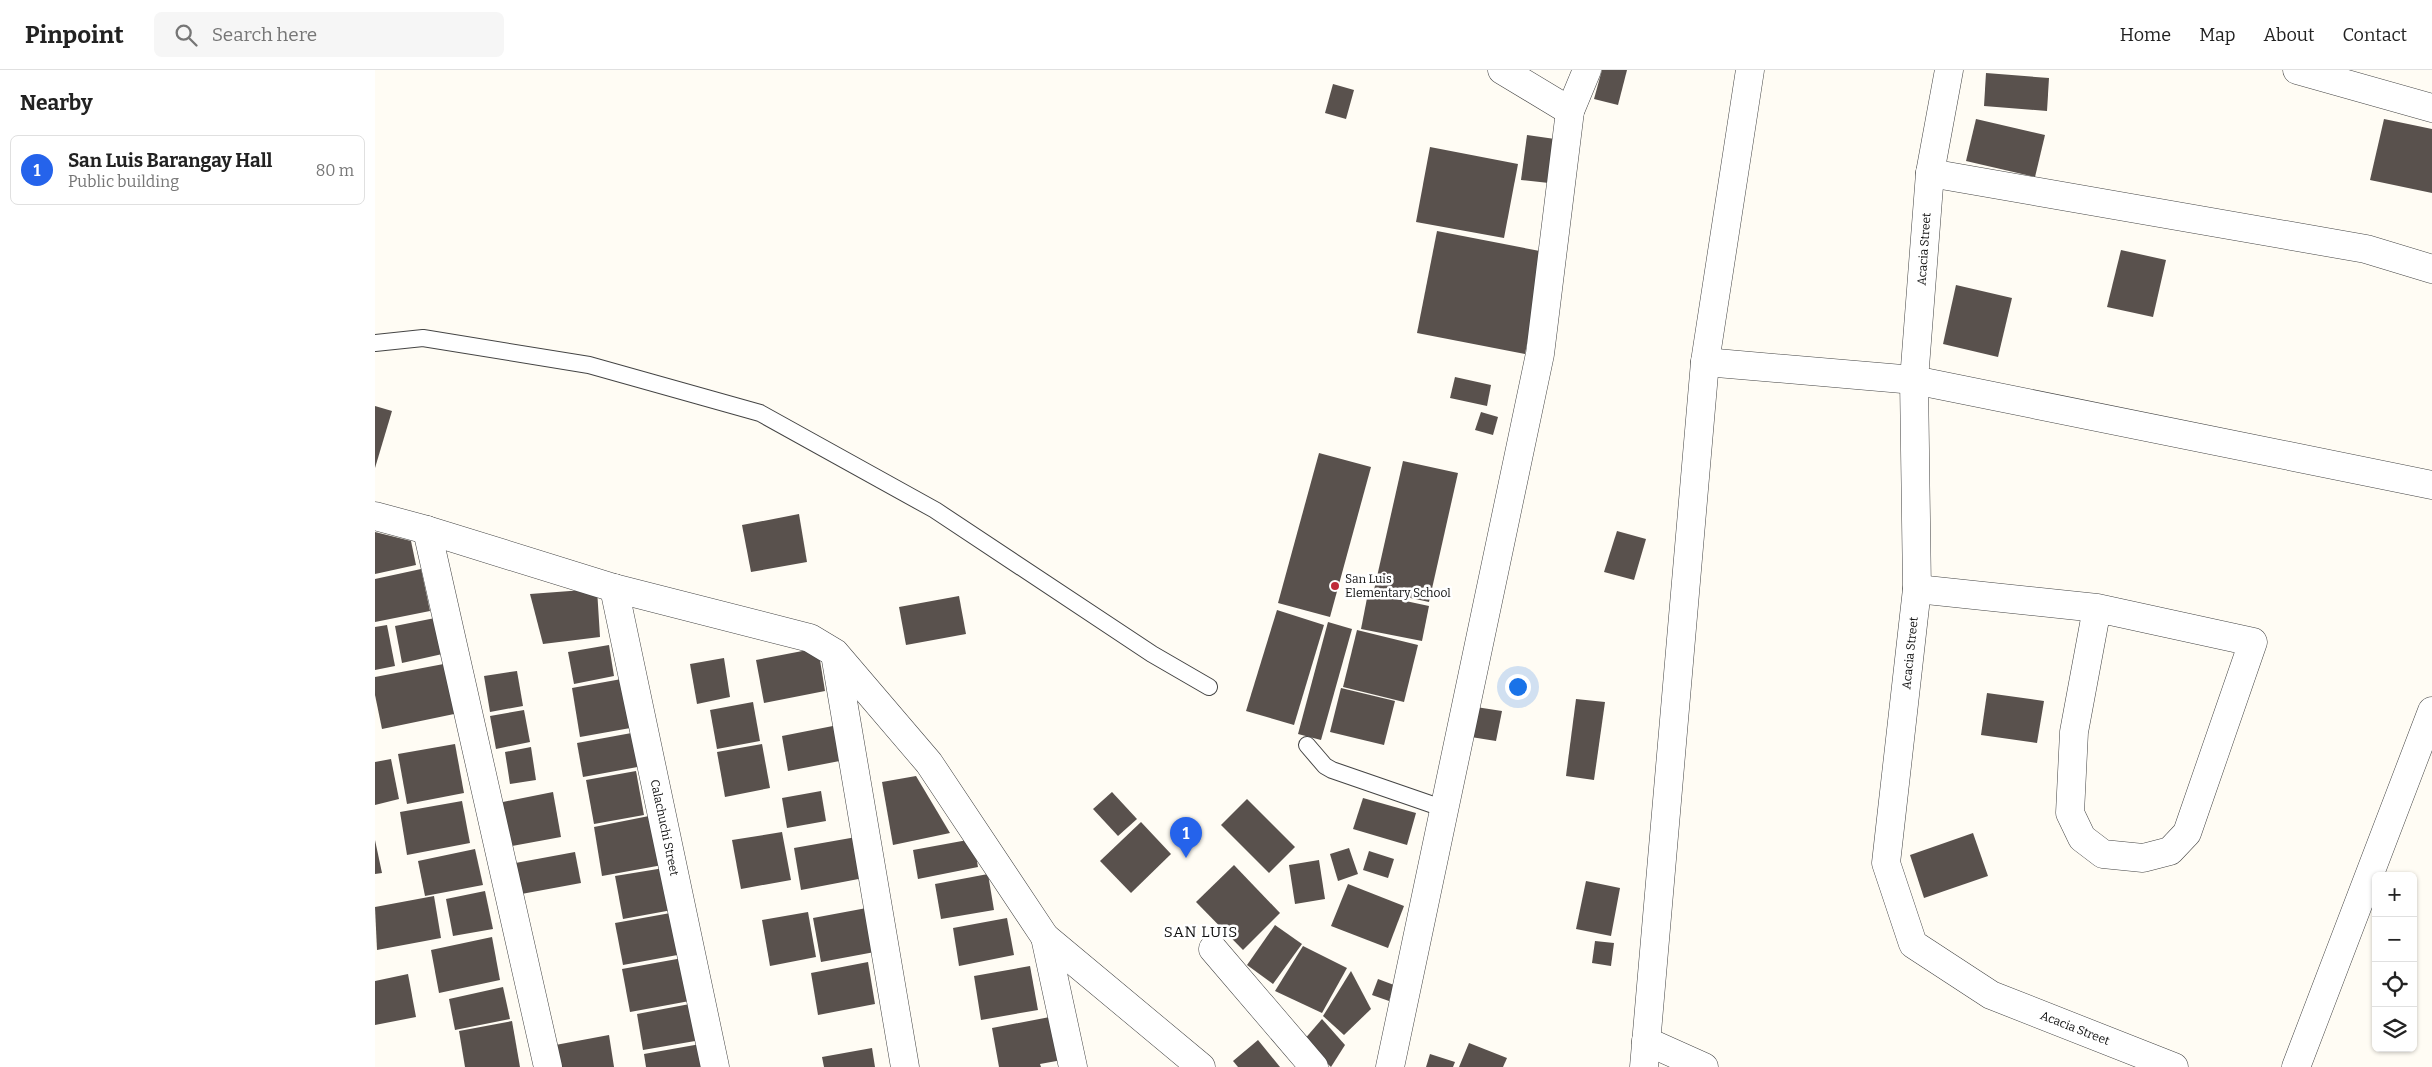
<!DOCTYPE html>
<meta charset="utf-8">
<style>
body{margin:0;font-family:Bitter,serif;background:#f6f6f6;color:#222}
.controls{position:absolute;right:15px;bottom:15px;display:grid;overflow:hidden;border-radius:8px;box-shadow:0 1px 4px #0004}
.controls button{width:45px;height:45px;display:grid;place-items:center;padding:0;border:0;border-bottom:1px solid #e0e0e0;background:#fff;color:#222;font:25px sans-serif}
.you{position:absolute;left:1142px;top:616px;width:18px;height:18px;margin:-12px;border:4px solid #fff;border-radius:50%;background:#1a73e8;box-shadow:0 0 0 8px #1a73e833}
.badge{display:grid;place-items:center;width:32px;height:32px;border-radius:50%;background:#2563eb;color:#fff;font-size:16px;font-weight:700}
.pin{position:absolute;translate:-50% -41px;filter:drop-shadow(0 1px 2px #0008)}
.pin::after{content:'';position:absolute;top:26px;width:18px;height:15px;background:inherit;clip-path:polygon(0 0,100% 0,50% 100%)}
.list{margin:0;padding:0;list-style:none}
h2{display:flex;justify-content:space-between;align-items:center;height:65px;margin:0;padding:0 20px;font-size:21px}
h2 small{font-size:16px;font-weight:400;color:#767676}
.list li{display:grid;grid-template-columns:32px 1fr auto;gap:15px;align-items:center;box-sizing:border-box;height:70px;margin:0 10px 10px;padding:0 10px;border:1px solid #e0e0e0;border-radius:8px}
.list b{display:block;font-size:19px;white-space:nowrap}
.list p{margin:0;font-size:16px;white-space:nowrap;color:#767676}
.list em{font-size:16px;font-style:normal;color:#767676}
.icon{flex:none;width:28px;height:28px;fill:none;stroke:currentColor;stroke-width:2;stroke-linecap:round;stroke-linejoin:round}
.map{position:relative;flex:none;width:2057px;height:997px;overflow:hidden}
header{display:flex;align-items:center;gap:30px;box-sizing:border-box;height:70px;padding:0 25px;background:#fff;border-bottom:1px solid #e0e0e0}
header strong{font-size:24px}
nav{display:flex;gap:28px;margin-inline-start:auto;font-size:18px}
.search{width:350px;height:45px;background:#f6f6f6;display:flex;align-items:center;gap:12px;box-sizing:border-box;padding:0 18px;border-radius:8px;color:#767676;font-size:19px}
main{display:flex}
aside{flex:1;background:#fff}
.map>svg:first-child{display:block}
.building{fill:#59514d}
.lines{fill:none;stroke-linecap:round;stroke-linejoin:round}
.service-casing{stroke:#444;stroke-width:18}
.minor-casing{stroke:#444;stroke-width:29}
.tertiary-casing{stroke:#444;stroke-width:29}
.service{stroke:#fff;stroke-width:16}
.minor{stroke:#fff;stroke-width:28}
.tertiary{stroke:#fff;stroke-width:28}
.poi-dot{fill:#bf2a39;stroke:#fff;stroke-width:2}
.labels{text-anchor:middle;stroke-width:5;stroke-linejoin:round;paint-order:stroke}
.street-label{font-size:12px;fill:#111;stroke:#fff}
.poi-label{font-size:12px;fill:#111;stroke:#fff;text-anchor:start}
.quarter-label{font-size:15px;letter-spacing:1px;fill:#111;stroke:#fff}
</style>
<header>
<strong>Pinpoint</strong>
<div class="search"><svg class="icon" aria-label="search" viewBox="0 0 24 24"><circle cx="10" cy="10" r="6"/><path d="M15 15l6 6"/></svg>Search here</div>
<nav><a>Home</a><a>Map</a><a>About</a><a>Contact</a></nav>
</header>
<main>
<aside>
<h2>Nearby<small></small></h2>
<ul class="list">
<li><span class="badge">1</span><div><b>San Luis Barangay Hall</b><p>Public building</p></div><em>80 m</em></li>
</ul>
</aside>
<div class="map">
<svg width="2057" height="997" viewBox="0 0 2057 997">
<rect width="100%" height="100%" fill="#fffcf4"/>
<g class="building">
<polygon points="1227,0 1252,0 1243,35 1219,29"/>
<polygon points="1611,3 1674,8 1672,41 1609,36"/>
<polygon points="958,14 979,20 971,49 950,43"/>
<polygon points="1601,49 1670,65 1660,107 1591,91"/>
<polygon points="2009,49 2057,59 2057,123 1995,110"/>
<polygon points="1152,65 1180,69 1174,113 1146,110"/>
<polygon points="1055,77 1143,94 1129,168 1041,152"/>
<polygon points="1062,161 1170,182 1150,284 1042,263"/>
<polygon points="1746,180 1791,190 1778,247 1732,237"/>
<polygon points="1581,215 1637,228 1623,287 1568,274"/>
<polygon points="1080,307 1116,315 1112,336 1075,328"/>
<polygon points="0,336 17,341 0,398"/>
<polygon points="1106,342 1123,347 1118,365 1100,360"/>
<polygon points="944,383 996,397 955,547 903,533"/>
<polygon points="1028,391 1083,403 1054,532 999,520"/>
<polygon points="424,444 432,492 376,502 367,455"/>
<polygon points="1242,461 1271,469 1259,510 1229,502"/>
<polygon points="0,462 36,471 41,495 0,504"/>
<polygon points="46,499 55,541 0,552 0,509"/>
<polygon points="222,519 225,567 168,574 155,524"/>
<polygon points="993,523 1054,536 1047,571 986,559"/>
<polygon points="584,526 591,564 531,575 524,537"/>
<polygon points="902,540 949,555 919,655 871,641"/>
<polygon points="65,547 72,583 27,593 20,556"/>
<polygon points="953,552 977,559 946,670 923,664"/>
<polygon points="12,555 20,596 0,600 0,557"/>
<polygon points="982,560 1043,575 1029,632 968,617"/>
<polygon points="234,575 239,606 199,614 193,582"/>
<polygon points="443,578 450,621 389,633 381,590"/>
<polygon points="349,588 355,627 322,634 315,594"/>
<polygon points="74,593 84,643 7,659 0,625 0,607"/>
<polygon points="142,601 148,636 115,642 109,606"/>
<polygon points="252,608 261,657 205,667 197,618"/>
<polygon points="966,618 1020,631 1009,675 955,662"/>
<polygon points="1612,623 1669,631 1662,673 1606,665"/>
<polygon points="1201,629 1230,632 1219,710 1191,706"/>
<polygon points="378,632 385,671 342,679 335,640"/>
<polygon points="1101,637 1127,641 1121,671 1096,667"/>
<polygon points="149,640 155,672 121,679 115,646"/>
<polygon points="468,654 475,689 413,701 407,666"/>
<polygon points="262,662 268,696 208,707 202,673"/>
<polygon points="80,674 89,723 32,734 23,684"/>
<polygon points="387,674 395,718 350,727 342,682"/>
<polygon points="156,677 161,710 135,714 130,682"/>
<polygon points="16,689 24,729 0,735 0,692"/>
<polygon points="261,701 269,745 219,754 211,710"/>
<polygon points="541,706 575,763 518,775 507,712"/>
<polygon points="446,721 451,751 412,758 407,728"/>
<polygon points="178,722 186,767 131,777 123,733"/>
<polygon points="737,722 762,749 743,766 718,739"/>
<polygon points="988,728 1041,743 1032,775 978,759"/>
<polygon points="872,729 920,777 894,803 846,755"/>
<polygon points="87,731 95,773 32,785 25,742"/>
<polygon points="284,744 293,794 227,806 219,757"/>
<polygon points="766,752 796,784 756,823 725,791"/>
<polygon points="407,762 416,810 366,819 357,770"/>
<polygon points="1598,763 1613,806 1549,828 1535,785"/>
<polygon points="487,766 494,807 426,820 419,778"/>
<polygon points="598,769 603,797 543,809 538,780"/>
<polygon points="0,770 7,803 0,804"/>
<polygon points="974,778 983,804 963,811 955,784"/>
<polygon points="100,779 108,815 50,826 43,791"/>
<polygon points="994,781 1019,789 1013,808 988,800"/>
<polygon points="200,782 206,813 141,825 135,794"/>
<polygon points="944,790 950,829 920,834 914,795"/>
<polygon points="859,795 905,843 868,880 821,832"/>
<polygon points="289,798 297,840 248,849 240,806"/>
<polygon points="613,804 619,840 566,849 560,814"/>
<polygon points="1211,811 1245,818 1236,866 1201,859"/>
<polygon points="973,814 1029,836 1013,878 956,856"/>
<polygon points="110,821 118,859 78,866 71,829"/>
<polygon points="59,826 66,868 2,880 0,837"/>
<polygon points="497,837 505,881 446,892 438,848"/>
<polygon points="301,842 308,884 248,895 240,853"/>
<polygon points="433,842 441,887 395,896 387,850"/>
<polygon points="632,848 639,885 584,896 578,858"/>
<polygon points="900,855 927,874 898,914 872,895"/>
<polygon points="117,867 125,910 64,923 56,880"/>
<polygon points="1220,871 1239,873 1236,896 1217,893"/>
<polygon points="928,876 972,898 947,943 900,921"/>
<polygon points="313,887 320,930 255,942 247,899"/>
<polygon points="493,892 500,934 443,945 436,903"/>
<polygon points="655,896 663,940 606,950 599,906"/>
<polygon points="976,901 996,939 969,965 948,946"/>
<polygon points="33,904 41,947 0,955 0,911"/>
<polygon points="1003,909 1019,915 1014,931 997,925"/>
<polygon points="128,917 135,949 80,960 74,929"/>
<polygon points="320,933 326,970 268,980 262,944"/>
<polygon points="680,946 687,990 665,994 666,997 624,997 617,958"/>
<polygon points="947,949 970,975 956,997 928,971"/>
<polygon points="137,951 145,997 90,997 84,961"/>
<polygon points="234,965 239,997 179,997 175,976"/>
<polygon points="883,970 905,997 863,997 858,991"/>
<polygon points="331,973 336,997 271,997 269,984"/>
<polygon points="1094,973 1132,988 1128,997 1084,997"/>
<polygon points="497,978 500,997 449,997 447,987"/>
<polygon points="1055,984 1080,992 1078,997 1051,997"/>
</g>
<g class="lines">
<g class="service-casing">
<g id="service">
<polyline points="0,273 48,268 214,295 385,343 560,440 777,584 834,617"/>
<polyline points="932,675 950,696 957,700 1070,739"/>
</g>
</g>
<g class="minor-casing">
<g id="minor">
<polyline points="1127,0 1195,41"/>
<path id="s1" d="M1574,0L1555,103L1539,310L1542,519L1511,793L1538,874L1616,925L1799,997"/>
<polyline points="1922,0 2057,38"/>
<polyline points="1555,103 1991,179 2057,199"/>
<polyline points="1330,292 1539,310 2057,415"/>
<polyline points="0,446 52,460 239,518 435,568 460,583 554,693 670,867 826,997"/>
<polyline points="52,460 173,997"/>
<path id="s2" d="M239,518L340,997"/>
<polyline points="1542,519 1722,538 1878,572 1812,763 1795,781 1768,788 1728,784 1707,768 1695,743 1699,662 1722,538"/>
<polyline points="460,584 530,997"/>
<polyline points="670,867 698,997"/>
<polyline points="838,879 939,997"/>
<polyline points="1271,971 1329,997"/>
<polyline points="1015,997 1165,284 1195,41 1212,0"/>
<polyline points="1921,997 2057,641"/>
</g>
</g>
<g class="tertiary-casing">
<polyline id="tertiary" points="1269,997 1330,292 1375,0"/>
</g>
<use href="#service" class="service"/>
<use href="#minor" class="minor"/>
<use href="#tertiary" class="tertiary"/>
</g>
<circle class="poi-dot" cx="960" cy="516" r="5"/>
<g class="labels">
<g class="street-label">
<text transform="translate(1549 179) rotate(-86)" y="4">Acacia Street</text>
<text transform="translate(1535 583) rotate(-84)" y="4">Acacia Street</text>
<text dy="4" stroke="none"><textPath href="#s2" startOffset="245">Calachuchi Street</textPath></text>
<text dy="4" stroke="none"><textPath href="#s1" startOffset="1066">Acacia Street</textPath></text>
</g>
<g class="poi-label">
<text x="970" y="513">San Luis<tspan x="970" dy="14">Elementary School</tspan></text>
</g>
<g class="quarter-label">
<text x="826" y="867">SAN LUIS</text>
</g>
</g>
</svg>
<div class="controls">
<button>+</button>
<button>−</button>
<button><svg class="icon" aria-label="locate" viewBox="0 0 24 24"><circle cx="12" cy="12" r="6"/><path d="M12 2v4M12 18v4M2 12h4M18 12h4"/></svg></button>
<button><svg class="icon" aria-label="layers" viewBox="0 0 24 24"><path d="M12 4l9 5-9 5-9-5zM3 14l9 5 9-5"/></svg></button>
</div>
<div class="you"></div>
<div class="pin badge" style="left:811px;top:788px">1</div>
</div>
</main>
